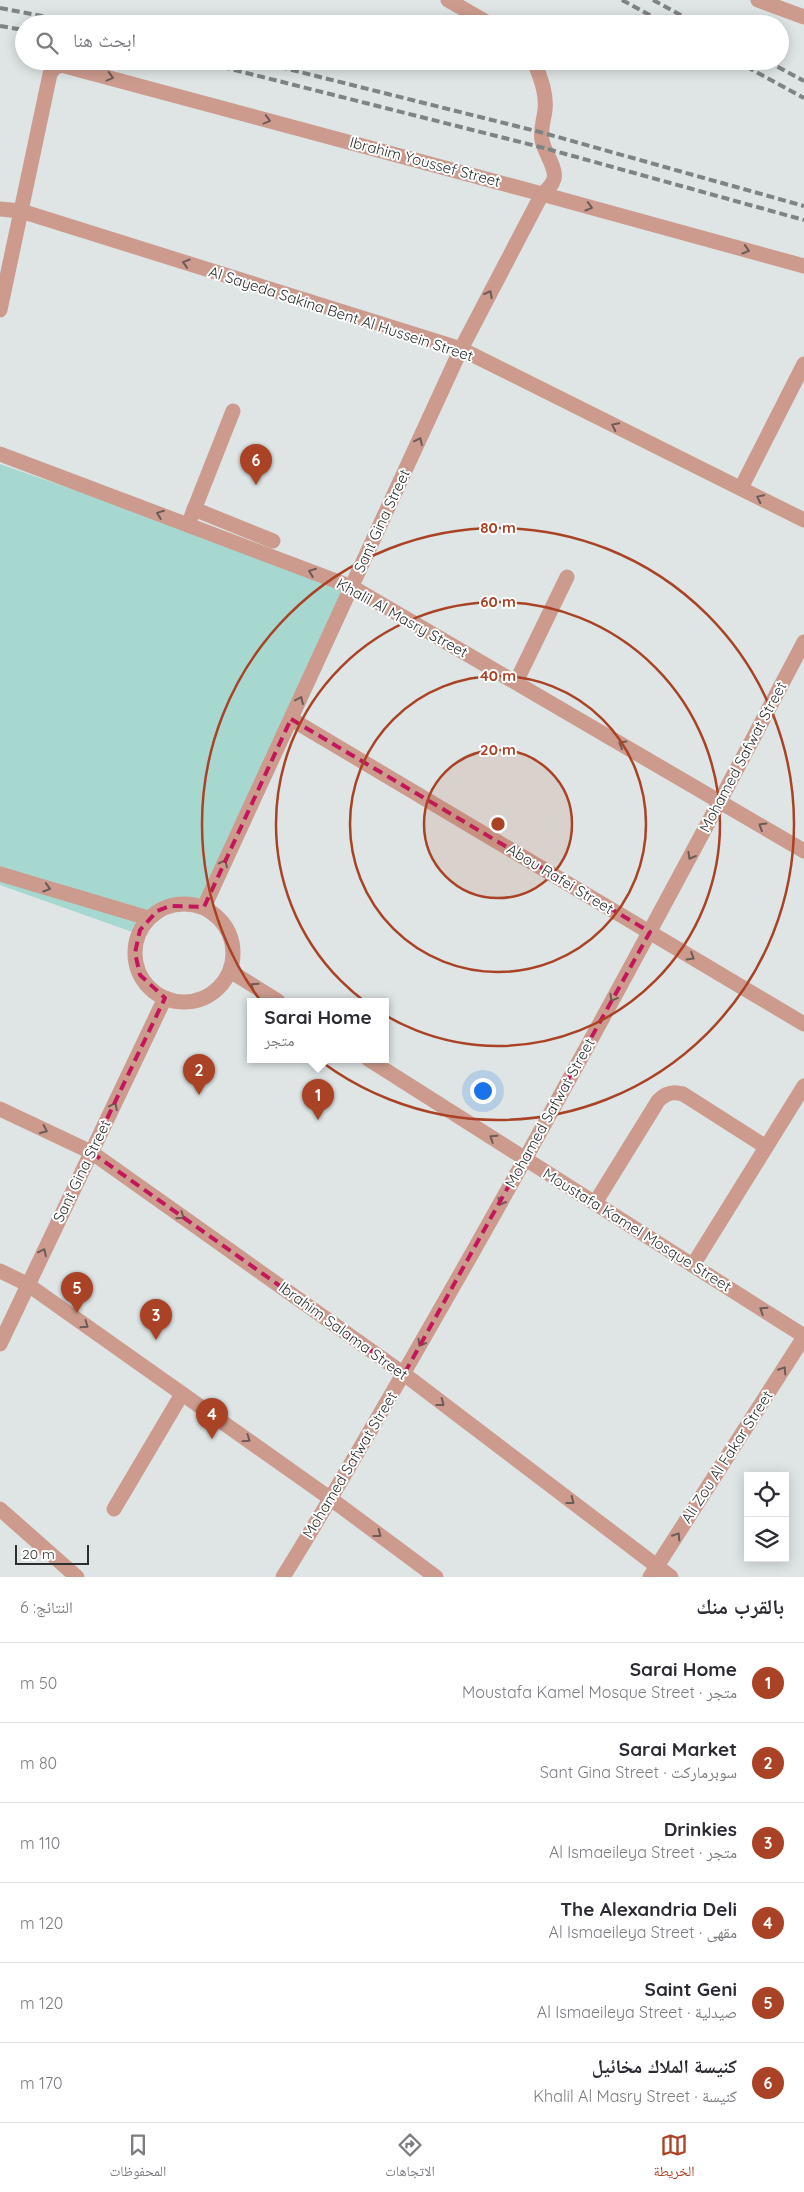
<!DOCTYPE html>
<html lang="ar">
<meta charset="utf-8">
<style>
body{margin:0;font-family:Quicksand,"Noto Naskh Arabic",sans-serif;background:#f7f7f7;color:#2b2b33;direction:rtl}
.controls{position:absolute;right:15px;bottom:15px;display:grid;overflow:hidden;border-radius:0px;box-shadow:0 2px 12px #0003}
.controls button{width:45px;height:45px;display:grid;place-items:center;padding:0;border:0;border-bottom:1px solid #e1e1e2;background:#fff;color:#2b2b33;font:25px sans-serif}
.scale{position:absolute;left:15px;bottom:12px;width:74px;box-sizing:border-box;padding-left:5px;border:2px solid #2e3030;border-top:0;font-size:14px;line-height:18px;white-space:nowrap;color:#2e3030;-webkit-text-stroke:4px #fff;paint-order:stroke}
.you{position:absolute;left:482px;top:1090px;width:18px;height:18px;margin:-12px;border:4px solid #fff;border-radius:50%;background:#1a73e8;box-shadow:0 0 0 8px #1a73e833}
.badge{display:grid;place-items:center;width:32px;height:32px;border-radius:50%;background:#aa4225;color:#fff;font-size:16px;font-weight:700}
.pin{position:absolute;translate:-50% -41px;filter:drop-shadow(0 1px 2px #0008)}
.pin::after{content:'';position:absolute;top:26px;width:18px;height:15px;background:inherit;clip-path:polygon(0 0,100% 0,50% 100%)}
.popup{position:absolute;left:247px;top:998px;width:142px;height:65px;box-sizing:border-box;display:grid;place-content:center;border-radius:0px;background:#fff;filter:drop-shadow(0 1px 4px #0005);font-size:16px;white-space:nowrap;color:#7c7c81}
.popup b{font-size:19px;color:#2b2b33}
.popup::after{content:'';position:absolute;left:50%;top:100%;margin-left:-10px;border:10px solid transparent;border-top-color:#fff}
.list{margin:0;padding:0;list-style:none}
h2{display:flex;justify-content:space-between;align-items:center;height:65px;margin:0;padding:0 20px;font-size:21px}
h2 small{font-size:16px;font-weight:400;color:#7c7c81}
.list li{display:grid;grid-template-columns:32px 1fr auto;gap:15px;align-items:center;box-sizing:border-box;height:80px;padding:0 20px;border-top:1px solid #e1e1e2}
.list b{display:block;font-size:19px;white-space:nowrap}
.list p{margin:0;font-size:16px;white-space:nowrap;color:#7c7c81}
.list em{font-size:16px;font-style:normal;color:#7c7c81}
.icon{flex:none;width:28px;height:28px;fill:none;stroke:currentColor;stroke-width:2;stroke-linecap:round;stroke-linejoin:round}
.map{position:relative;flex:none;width:804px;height:1577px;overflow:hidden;direction:ltr}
.search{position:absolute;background:#fff;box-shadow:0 2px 12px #0003;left:15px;right:15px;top:15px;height:55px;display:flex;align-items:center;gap:12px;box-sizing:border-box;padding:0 18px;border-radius:28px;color:#7c7c81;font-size:19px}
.sheet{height:545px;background:#fff}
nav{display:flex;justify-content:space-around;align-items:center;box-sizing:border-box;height:70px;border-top:1px solid #e1e1e2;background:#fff;font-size:14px;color:#7c7c81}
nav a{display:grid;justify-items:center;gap:2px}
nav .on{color:#aa4225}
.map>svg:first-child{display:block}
.green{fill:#a7d8d0}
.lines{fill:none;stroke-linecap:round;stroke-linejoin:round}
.minor{stroke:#cc9b8e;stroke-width:15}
.rail{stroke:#7f8383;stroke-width:4;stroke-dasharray:8 4;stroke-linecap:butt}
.oneway{stroke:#6d5b56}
.marked{fill:none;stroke:#c2185b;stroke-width:4;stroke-dasharray:10 6;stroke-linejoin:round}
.ring{fill:none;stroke:#aa4225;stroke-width:2.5}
.labels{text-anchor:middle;stroke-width:4;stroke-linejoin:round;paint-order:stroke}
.street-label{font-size:15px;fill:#2e3030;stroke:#fff}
.centre{fill:#aa4225;stroke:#fff;stroke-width:2.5}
.ring-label{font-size:15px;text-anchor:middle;font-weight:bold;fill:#aa4225;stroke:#fff;stroke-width:4;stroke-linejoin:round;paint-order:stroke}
</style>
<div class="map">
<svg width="804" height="1577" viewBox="0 0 804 1577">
<rect width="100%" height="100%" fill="#dee5e4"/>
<path class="green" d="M0,464L352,587L199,905C175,902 148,909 138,934L0,885Z"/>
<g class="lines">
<g class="minor">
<polyline points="448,0 490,24"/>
<polyline points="758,0 804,17"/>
<polyline points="0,209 21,211 461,349 804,520"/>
<polyline points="0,310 50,74 54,68 61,65 542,194 804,266"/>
<polyline points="0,454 352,587 804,851"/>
<polyline points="741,488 804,364"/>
<polyline points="194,509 273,541"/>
<polyline points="188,525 233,411"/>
<polyline points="516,682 567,577"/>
<polyline points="291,719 804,1024"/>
<polyline points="0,874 148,918"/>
<circle cx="184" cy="953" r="49"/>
<path d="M204,907L461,349L542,194C547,190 552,186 554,179C557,168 544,152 542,140C540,129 544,120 545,110C547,93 540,77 534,61"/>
<polyline points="230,971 278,1001"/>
<polyline points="368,1059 804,1336"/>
<polyline points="0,1109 91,1152 404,1374 671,1577"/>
<path d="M595,1203L658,1101C665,1093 673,1091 683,1094L766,1147"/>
<polyline points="693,1265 804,1086"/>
<polyline points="0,1271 27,1284 331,1499 436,1577"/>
<polyline points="0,1344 165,998"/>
<polyline points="0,1509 77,1577"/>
<polyline points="114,1509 182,1394"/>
<path d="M283,1577C348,1472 409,1364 470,1257C585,1054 695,849 804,642"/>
<polyline points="650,1577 804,1337"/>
</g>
<g class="rail">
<polyline points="622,0 666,24"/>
<polyline points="653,0 697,24"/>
<polyline points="0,8 84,24"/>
<polyline points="0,26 24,30"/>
<polyline points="199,61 544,148 804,220"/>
<polyline points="256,61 540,132 804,206"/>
<polyline points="736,61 804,98"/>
<polyline points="767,61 804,81"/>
</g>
</g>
<defs><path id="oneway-chevron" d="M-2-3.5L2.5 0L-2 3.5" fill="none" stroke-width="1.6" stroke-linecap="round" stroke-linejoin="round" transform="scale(1.25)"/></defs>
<g class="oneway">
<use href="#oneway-chevron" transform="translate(110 77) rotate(15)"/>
<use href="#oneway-chevron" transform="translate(267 120) rotate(15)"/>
<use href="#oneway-chevron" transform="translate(589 207) rotate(16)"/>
<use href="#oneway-chevron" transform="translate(746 250) rotate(16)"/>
<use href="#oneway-chevron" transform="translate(186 263) rotate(-163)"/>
<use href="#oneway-chevron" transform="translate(489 294) rotate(-62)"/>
<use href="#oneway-chevron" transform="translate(615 426) rotate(-154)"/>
<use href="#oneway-chevron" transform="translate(419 441) rotate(-65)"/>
<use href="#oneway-chevron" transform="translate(760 498) rotate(-154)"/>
<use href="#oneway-chevron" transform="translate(160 514) rotate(-159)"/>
<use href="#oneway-chevron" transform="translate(312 572) rotate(-159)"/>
<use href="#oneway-chevron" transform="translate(300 700) rotate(-65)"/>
<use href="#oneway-chevron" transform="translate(622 744) rotate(-150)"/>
<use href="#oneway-chevron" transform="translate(762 826) rotate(-149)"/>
<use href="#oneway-chevron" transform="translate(691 856) rotate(119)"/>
<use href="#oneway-chevron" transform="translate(224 863) rotate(-65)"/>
<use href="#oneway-chevron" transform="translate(47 888) rotate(17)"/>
<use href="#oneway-chevron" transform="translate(691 957) rotate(31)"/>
<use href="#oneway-chevron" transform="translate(254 986) rotate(-147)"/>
<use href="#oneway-chevron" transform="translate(613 998) rotate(119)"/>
<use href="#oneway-chevron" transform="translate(114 1106) rotate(-64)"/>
<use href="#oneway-chevron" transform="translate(44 1130) rotate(25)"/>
<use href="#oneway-chevron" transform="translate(493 1138) rotate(-147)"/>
<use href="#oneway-chevron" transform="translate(501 1202) rotate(120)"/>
<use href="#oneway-chevron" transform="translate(181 1216) rotate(35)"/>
<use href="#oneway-chevron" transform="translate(43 1252) rotate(-64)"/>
<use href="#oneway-chevron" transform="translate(763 1310) rotate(-147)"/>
<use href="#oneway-chevron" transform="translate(85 1325) rotate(35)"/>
<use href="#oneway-chevron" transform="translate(421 1343) rotate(120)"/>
<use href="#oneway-chevron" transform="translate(783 1370) rotate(-57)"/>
<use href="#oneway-chevron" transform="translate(441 1403) rotate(37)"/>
<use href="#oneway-chevron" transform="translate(247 1439) rotate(35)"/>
<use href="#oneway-chevron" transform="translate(571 1501) rotate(37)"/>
<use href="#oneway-chevron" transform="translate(378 1534) rotate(37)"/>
<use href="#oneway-chevron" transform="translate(677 1536) rotate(-57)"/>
</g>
<path class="marked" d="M291,719L650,932L404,1374L91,1152L165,998L140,975L135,953L140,930L157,911L170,906L204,907Z"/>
<circle cx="498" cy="824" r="74" fill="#aa4225" fill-opacity=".12"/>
<g class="ring">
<circle cx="498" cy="824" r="74"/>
<circle cx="498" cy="824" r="148"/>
<circle cx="498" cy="824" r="222"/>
<circle cx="498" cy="824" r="296"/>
</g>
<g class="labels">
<g class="street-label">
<text transform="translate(425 162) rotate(15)" y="5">Ibrahim Youssef Street</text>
<text transform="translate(341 314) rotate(18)" y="5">Al Sayeda Sakina Bent Al Hussein Street</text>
<text transform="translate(382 521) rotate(-65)" y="5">Sant Gina Street</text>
<text transform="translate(402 618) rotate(29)" y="5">Khalil Al Masry Street</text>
<text transform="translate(743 757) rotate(-62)" y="5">Mohamed Safwat Street</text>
<text transform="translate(560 879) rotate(31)" y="5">Abou Rafei Street</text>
<text transform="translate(550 1113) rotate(-61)" y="5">Mohamed Safwat Street</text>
<text transform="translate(82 1171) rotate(-64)" y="5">Sant Gina Street</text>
<text transform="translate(637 1230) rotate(32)" y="5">Moustafa Kamel Mosque Street</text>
<text transform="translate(343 1331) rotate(36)" y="5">Ibrahim Salama Street</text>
<text transform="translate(727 1457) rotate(-57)" y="5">Ali Zou Al Fakar Street</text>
<text transform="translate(350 1465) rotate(-59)" y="5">Mohamed Safwat Street</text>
</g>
</g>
<circle cx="498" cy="824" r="8" class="centre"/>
<g class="ring-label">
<text x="498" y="533">80 m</text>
<text x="498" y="607">60 m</text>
<text x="498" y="681">40 m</text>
<text x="498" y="755">20 m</text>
</g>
</svg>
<div class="controls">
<button><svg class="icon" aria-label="locate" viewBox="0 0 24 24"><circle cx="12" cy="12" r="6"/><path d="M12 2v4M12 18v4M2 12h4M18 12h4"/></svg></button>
<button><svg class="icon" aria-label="layers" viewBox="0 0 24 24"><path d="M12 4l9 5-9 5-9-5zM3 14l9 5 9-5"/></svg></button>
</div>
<div class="scale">20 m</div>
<div class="you"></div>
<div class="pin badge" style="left:318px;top:1120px">1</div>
<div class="popup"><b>Sarai Home</b>متجر</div>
<div class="pin badge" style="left:199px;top:1095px">2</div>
<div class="pin badge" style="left:156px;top:1340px">3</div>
<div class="pin badge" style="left:212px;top:1439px">4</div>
<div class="pin badge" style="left:77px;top:1313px">5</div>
<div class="pin badge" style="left:256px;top:485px">6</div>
<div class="search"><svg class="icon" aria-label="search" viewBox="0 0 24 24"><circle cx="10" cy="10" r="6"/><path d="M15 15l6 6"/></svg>ابحث هنا</div>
</div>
<section class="sheet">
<h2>بالقرب منك<small>النتائج: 6</small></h2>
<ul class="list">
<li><span class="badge">1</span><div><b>Sarai Home</b><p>متجر · Moustafa Kamel Mosque Street</p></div><em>50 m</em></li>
<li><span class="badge">2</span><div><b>Sarai Market</b><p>سوبرماركت · Sant Gina Street</p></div><em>80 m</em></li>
<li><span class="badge">3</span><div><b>Drinkies</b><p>متجر · Al Ismaeileya Street</p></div><em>110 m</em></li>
<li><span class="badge">4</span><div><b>The Alexandria Deli</b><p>مقهى · Al Ismaeileya Street</p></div><em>120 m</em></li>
<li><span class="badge">5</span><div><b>Saint Geni</b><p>صيدلية · Al Ismaeileya Street</p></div><em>120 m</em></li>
<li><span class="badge">6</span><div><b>كنيسة الملاك مخائيل</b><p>كنيسة · Khalil Al Masry Street</p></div><em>170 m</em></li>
</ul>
</section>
<nav>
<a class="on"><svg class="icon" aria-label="map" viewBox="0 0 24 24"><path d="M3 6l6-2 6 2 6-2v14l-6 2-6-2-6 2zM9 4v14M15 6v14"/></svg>الخريطة</a>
<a><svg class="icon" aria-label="directions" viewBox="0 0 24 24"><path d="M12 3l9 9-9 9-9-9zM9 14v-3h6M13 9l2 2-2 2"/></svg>الاتجاهات</a>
<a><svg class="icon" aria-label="saved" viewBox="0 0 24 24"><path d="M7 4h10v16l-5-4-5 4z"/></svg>المحفوظات</a>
</nav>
